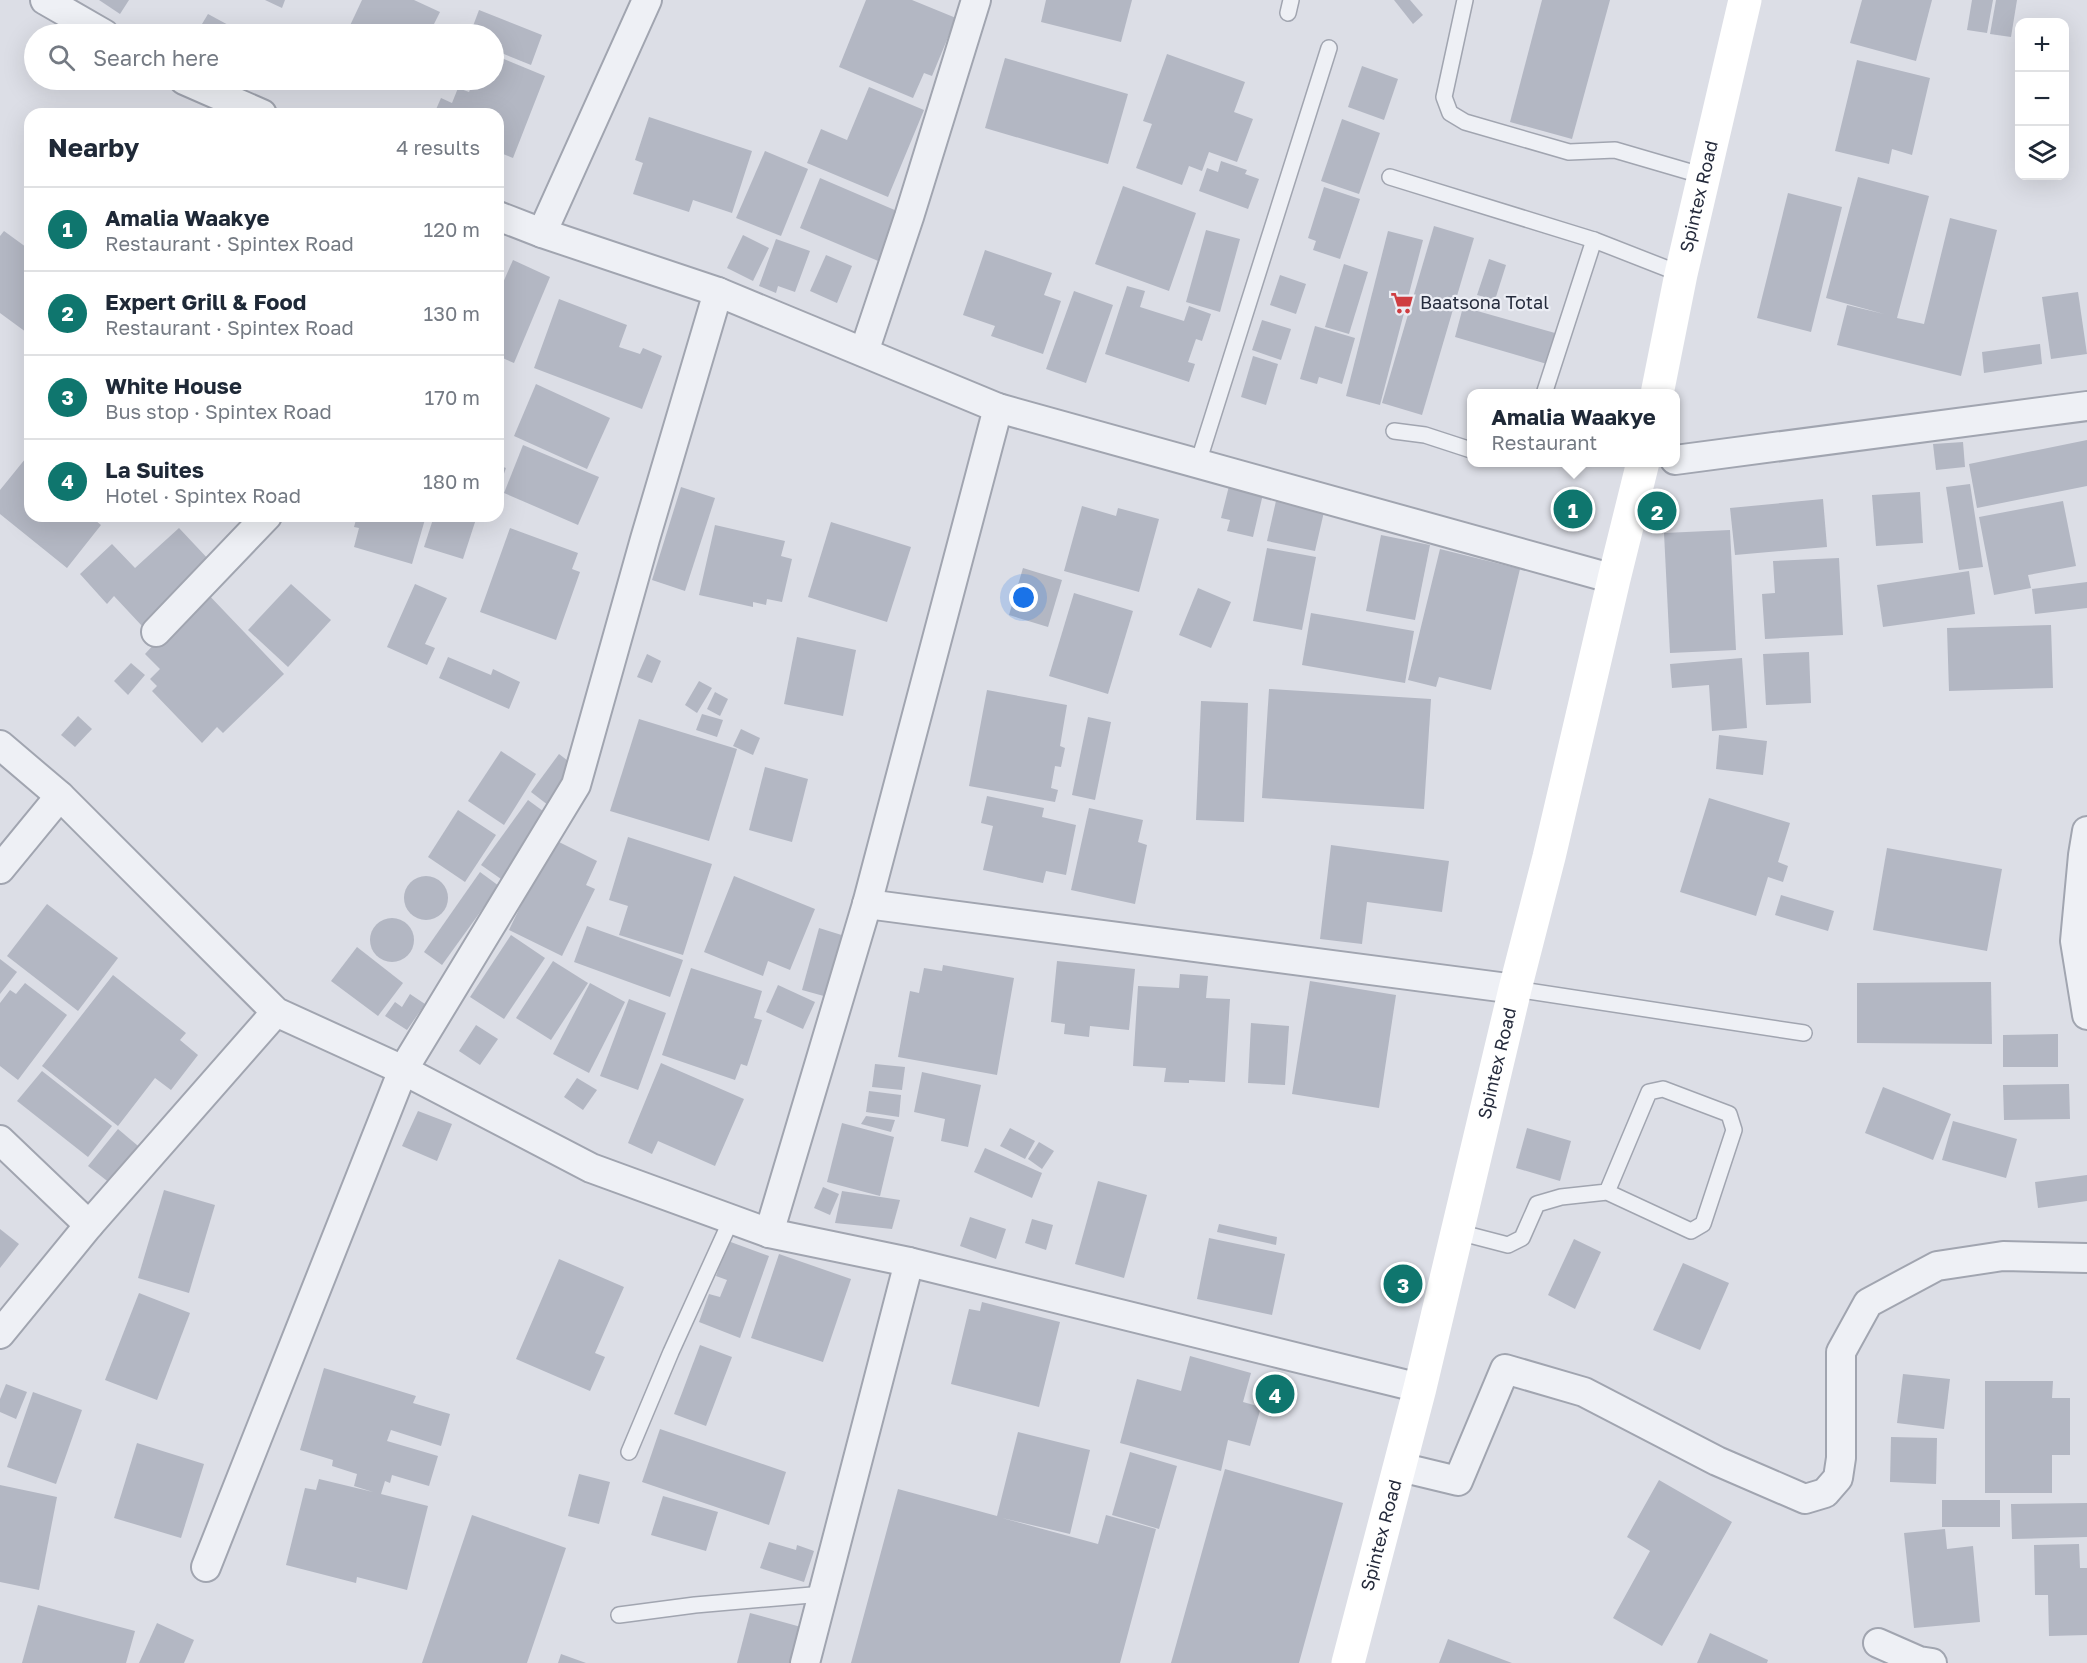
<!DOCTYPE html>
<meta charset="utf-8">
<style>
body{margin:0;font-family:"Golos Text",sans-serif;background:#f6f6f7;color:#1f2937}
.controls{position:absolute;right:18px;top:18px;display:grid;overflow:hidden;border-radius:12px;box-shadow:0 6px 24px #0002}
.controls button{width:54px;height:54px;display:grid;place-items:center;padding:0;border:0;border-bottom:2px solid #e0e1e3;background:#fff;color:#1f2937;font:30px sans-serif}
.you{position:absolute;left:1024px;top:598px;width:21px;height:21px;margin:-15px;border:4px solid #fff;border-radius:50%;background:#1a73e8;box-shadow:0 0 0 9px #1a73e833}
.badge{display:grid;place-items:center;width:39px;height:39px;border-radius:50%;background:#0f766e;color:#fff;font-size:20px;font-weight:700}
.pin{position:absolute;translate:-50% -50%;border:3px solid #fff;box-shadow:0 2px 6px #0006}
.popup{position:absolute;left:1467px;top:389px;width:213px;height:78px;box-sizing:border-box;display:grid;place-content:center;border-radius:12px;background:#fff;filter:drop-shadow(0 2px 4px #0005);font-size:20px;white-space:nowrap;color:#747a83}
.popup b{font-size:22px;color:#1f2937}
.popup::after{content:'';position:absolute;left:50%;top:100%;margin-left:-12px;border:12px solid transparent;border-top-color:#fff}
.list{margin:0;padding:0;list-style:none}
h2{display:flex;justify-content:space-between;align-items:center;height:78px;margin:0;padding:0 24px;font-size:26px}
h2 small{font-size:20px;font-weight:400;color:#747a83}
.list li{display:grid;grid-template-columns:39px 1fr auto;gap:18px;align-items:center;box-sizing:border-box;height:84px;padding:0 24px;border-top:2px solid #e0e1e3}
.list b{display:block;font-size:22px;white-space:nowrap}
.list p{margin:0;font-size:20px;white-space:nowrap;color:#747a83}
.list em{font-size:20px;font-style:normal;color:#747a83}
.icon{flex:none;width:33px;height:33px;fill:none;stroke:currentColor;stroke-width:2;stroke-linecap:round;stroke-linejoin:round}
.map{position:relative;flex:none;width:2087px;height:1663px;overflow:hidden}
.search{position:absolute;background:#fff;box-shadow:0 6px 24px #0002;left:24px;top:24px;width:480px;height:66px;display:flex;align-items:center;gap:15px;box-sizing:border-box;padding:0 21px;border-radius:33px;color:#747a83;font-size:22px}
.panel{position:absolute;background:#fff;box-shadow:0 6px 24px #0002;left:24px;top:108px;width:480px;height:414px;border-radius:18px}
.map>svg:first-child{display:block}
.building{fill:#b3b7c3}
.lines{fill:none;stroke-linecap:round;stroke-linejoin:round}
.service-casing{stroke:#a1a5b0;stroke-width:18}
.minor-casing{stroke:#a1a5b0;stroke-width:32}
.service{stroke:#eef0f5;stroke-width:15}
.minor{stroke:#eef0f5;stroke-width:28}
.secondary{stroke:#fff;stroke-width:33}
.labels{text-anchor:middle;stroke-width:4.5;stroke-linejoin:round;paint-order:stroke}
.street-label{font-size:18px;fill:#252b3c;stroke:#ebedf4}
.poi-label{font-size:18px;fill:#252b3c;stroke:#ebedf4;text-anchor:start}
</style>
<div class="map">
<svg width="2087" height="1663" viewBox="0 0 2087 1663">
<rect width="100%" height="100%" fill="#dcdee6"/>
<g class="building">
<polygon points="99,0 129,0 120,14"/>
<polygon points="265,0 285,0 282,8"/>
<polygon points="362,0 414,0 440,12 429,34 346,34"/>
<polygon points="866,0 912,0 956,18 932,76 924,73 913,98 839,67"/>
<polygon points="1046,0 1132,0 1121,42 1041,22"/>
<polygon points="1394,0 1410,0 1423,15 1413,24"/>
<polygon points="1542,0 1610,0 1572,139 1510,122"/>
<polygon points="1862,0 1932,0 1916,61 1850,43"/>
<polygon points="1972,0 1993,0 1987,33 1967,30"/>
<polygon points="1996,0 2017,0 2011,37 1990,34"/>
<polygon points="479,10 542,35 531,65 494,50 494,34 470,34"/>
<polygon points="208,14 245,34 196,34"/>
<polygon points="1167,54 1245,82 1234,112 1253,119 1237,162 1209,152 1202,171 1189,166 1182,185 1136,168 1152,124 1143,121"/>
<polygon points="494,55 545,76 513,158 498,152 498,114 434,114 441,98 452,103 458,88 469,92 474,80 494,80"/>
<polygon points="1005,58 1128,94 1108,164 985,128"/>
<polygon points="1857,60 1930,78 1912,155 1892,149 1889,164 1835,151"/>
<polygon points="1362,66 1398,79 1384,120 1348,107"/>
<polygon points="383,80 408,80 404,89"/>
<polygon points="869,87 924,110 888,197 807,163 821,129 847,140"/>
<polygon points="649,117 752,151 732,213 693,200 689,212 633,194 643,163 635,160"/>
<polygon points="1342,119 1380,133 1359,194 1321,181"/>
<polygon points="765,151 808,169 781,236 736,218"/>
<polygon points="1221,161 1247,170 1245,174 1259,179 1248,209 1199,191 1207,168 1218,172"/>
<polygon points="1858,177 1929,196 1897,318 1924,324 1950,218 1997,230 1961,376 1837,345 1847,305 1884,314 1826,298"/>
<polygon points="820,178 904,214 883,263 800,228"/>
<polygon points="1123,186 1196,213 1169,291 1095,264"/>
<polygon points="1324,187 1360,199 1340,259 1313,250 1316,241 1308,238"/>
<polygon points="1788,193 1842,207 1811,332 1757,318"/>
<polygon points="1434,226 1474,238 1422,415 1382,403"/>
<polygon points="1206,230 1240,239 1220,312 1186,302"/>
<polygon points="4,231 30,250 30,335 0,313 0,236"/>
<polygon points="1388,231 1423,240 1380,405 1346,396"/>
<polygon points="743,235 769,248 753,281 727,268"/>
<polygon points="776,239 810,251 795,292 778,286 776,293 759,286"/>
<polygon points="985,250 1052,273 1044,295 1061,301 1043,354 991,336 995,326 963,315"/>
<polygon points="826,255 852,266 837,303 810,291"/>
<polygon points="1489,259 1506,265 1495,300 1477,295"/>
<polygon points="513,260 550,277 514,363 498,356 498,294"/>
<polygon points="1344,264 1368,272 1349,334 1325,327"/>
<polygon points="1280,275 1306,284 1296,314 1270,305"/>
<polygon points="1127,286 1145,291 1140,307 1184,321 1189,306 1211,314 1202,341 1196,339 1188,362 1195,364 1189,382 1105,354"/>
<polygon points="1074,291 1113,305 1086,383 1046,369"/>
<polygon points="2078,292 2087,354 2051,359 2042,297"/>
<polygon points="559,299 627,325 619,347 640,354 643,348 662,356 642,409 534,368"/>
<polygon points="1463,307 1555,333 1547,364 1455,337"/>
<polygon points="1262,320 1291,329 1281,360 1252,350"/>
<polygon points="1315,326 1355,338 1342,384 1319,377 1317,384 1300,379"/>
<polygon points="2040,344 2042,364 1984,373 1982,352"/>
<polygon points="1253,356 1278,364 1266,405 1241,397"/>
<polygon points="536,384 610,418 587,469 514,436"/>
<polygon points="2087,440 2087,486 1977,508 1969,464"/>
<polygon points="1963,442 1965,467 1936,470 1933,444"/>
<polygon points="523,445 599,477 578,525 504,493"/>
<polygon points="30,453 30,516 90,516 101,525 67,568 0,514 0,490"/>
<polygon points="498,465 506,468 498,491"/>
<polygon points="1970,484 1983,567 1959,570 1946,487"/>
<polygon points="1229,486 1263,494 1253,537 1227,531 1230,520 1221,518"/>
<polygon points="681,487 715,498 685,591 652,580"/>
<polygon points="1278,492 1326,503 1315,551 1267,541"/>
<polygon points="1920,492 1923,543 1876,546 1872,495"/>
<polygon points="1823,499 1827,547 1735,555 1730,508"/>
<polygon points="2063,501 2076,566 2028,575 2031,588 1994,595 1979,517"/>
<polygon points="1082,506 1116,516 1118,508 1159,519 1139,592 1064,571"/>
<polygon points="357,516 426,516 412,564 354,547 359,528 354,527"/>
<polygon points="434,516 477,516 463,559 424,547"/>
<polygon points="831,522 911,547 887,622 808,597"/>
<polygon points="715,525 785,541 781,556 792,559 782,602 767,599 766,605 753,602 753,607 699,595"/>
<polygon points="179,528 210,561 142,626 114,596 107,604 80,574 112,544 135,568"/>
<polygon points="510,528 578,553 572,569 580,572 556,640 480,612"/>
<polygon points="1730,530 1736,650 1670,653 1664,533"/>
<polygon points="1381,535 1430,545 1415,620 1366,611"/>
<polygon points="1267,548 1316,557 1302,630 1253,621"/>
<polygon points="1440,549 1520,569 1491,690 1439,677 1436,687 1408,680"/>
<polygon points="1839,558 1843,635 1765,639 1762,594 1775,593 1773,561"/>
<polygon points="1023,568 1062,580 1048,627 1009,615"/>
<polygon points="1969,571 1975,614 1883,627 1877,585"/>
<polygon points="2087,582 2087,608 2035,614 2032,589"/>
<polygon points="291,584 331,620 288,667 248,630"/>
<polygon points="415,584 447,598 425,644 435,648 427,665 387,647"/>
<polygon points="1198,588 1231,602 1211,648 1179,635"/>
<polygon points="204,590 284,674 223,733 217,727 202,743 152,691 157,686 150,679 160,669 145,654"/>
<polygon points="1074,593 1133,611 1108,694 1049,676"/>
<polygon points="1311,613 1414,631 1405,683 1302,665"/>
<polygon points="2051,625 2053,688 1949,691 1947,628"/>
<polygon points="797,637 856,650 843,716 784,704"/>
<polygon points="1809,652 1811,703 1766,705 1763,654"/>
<polygon points="647,654 661,661 652,683 637,677"/>
<polygon points="448,657 491,675 493,669 520,682 509,709 439,678"/>
<polygon points="1742,658 1747,728 1712,731 1709,685 1672,688 1670,664"/>
<polygon points="131,663 145,675 128,695 114,681"/>
<polygon points="699,681 712,688 697,713 685,705"/>
<polygon points="1269,689 1431,699 1424,809 1262,798"/>
<polygon points="987,690 1067,705 1060,746 1065,748 1061,767 1055,766 1051,788 1058,790 1055,802 969,786"/>
<polygon points="715,692 728,699 720,716 707,709"/>
<polygon points="1201,701 1248,703 1244,822 1196,820"/>
<polygon points="702,714 723,720 717,737 696,730"/>
<polygon points="78,716 92,729 75,747 61,735"/>
<polygon points="1088,717 1111,722 1095,800 1072,795"/>
<polygon points="639,719 737,749 709,841 610,811"/>
<polygon points="741,729 760,738 753,755 733,746"/>
<polygon points="1719,735 1767,741 1763,775 1716,769"/>
<polygon points="501,751 536,774 504,825 468,801"/>
<polygon points="559,754 576,767 548,805 531,792"/>
<polygon points="765,767 808,779 792,842 749,830"/>
<polygon points="987,796 1044,808 1042,817 1076,825 1066,875 1046,871 1043,883 983,870 993,826 981,823"/>
<polygon points="1709,798 1790,823 1778,862 1788,866 1783,882 1768,877 1756,916 1680,892"/>
<polygon points="528,800 547,814 501,879 481,865"/>
<polygon points="1089,808 1143,820 1138,842 1147,845 1135,904 1071,890"/>
<polygon points="458,810 496,835 465,882 428,857"/>
<polygon points="628,837 712,864 683,955 619,935 628,906 609,900"/>
<polygon points="553,839 597,861 586,885 595,889 562,956 509,930"/>
<polygon points="1331,845 1449,861 1442,912 1367,902 1362,944 1320,939"/>
<polygon points="1887,848 2002,869 1987,951 1873,930"/>
<polygon points="480,872 499,886 442,965 424,952"/>
<polygon points="734,876 815,909 790,970 768,961 763,976 704,952"/>
<circle cx="426" cy="898" r="22"/>
<polygon points="1781,895 1834,911 1828,931 1775,915"/>
<polygon points="47,904 118,958 78,1011 7,956"/>
<circle cx="392" cy="940" r="22"/>
<polygon points="587,926 683,960 670,997 574,962"/>
<polygon points="819,928 848,937 831,998 802,990"/>
<polygon points="511,935 545,958 504,1019 470,997"/>
<polygon points="357,947 403,983 378,1016 331,981"/>
<polygon points="0,959 17,972 0,994"/>
<polygon points="553,961 588,983 551,1040 516,1018"/>
<polygon points="1057,961 1135,969 1129,1030 1090,1026 1089,1037 1064,1034 1065,1024 1051,1022"/>
<polygon points="943,965 1014,978 997,1075 898,1057 910,991 919,993 924,968 942,971"/>
<polygon points="691,968 762,991 754,1018 762,1020 747,1066 741,1064 735,1080 662,1055"/>
<polygon points="1180,974 1208,976 1206,998 1230,999 1225,1082 1189,1080 1189,1083 1164,1082 1166,1068 1133,1066 1138,986 1179,988"/>
<polygon points="113,975 186,1033 180,1040 198,1055 171,1090 155,1078 118,1126 42,1066"/>
<polygon points="1310,981 1396,995 1379,1108 1292,1094"/>
<polygon points="1991,982 1992,1044 1857,1043 1857,983"/>
<polygon points="25,983 67,1015 18,1080 0,1066 0,1003 10,990 16,994"/>
<polygon points="590,983 625,1002 589,1073 553,1054"/>
<polygon points="778,985 815,1002 803,1029 766,1012"/>
<polygon points="410,994 425,1004 407,1030 385,1016 395,1002 402,1007"/>
<polygon points="629,999 666,1013 638,1090 600,1076"/>
<polygon points="1251,1023 1289,1026 1285,1085 1248,1083"/>
<polygon points="476,1025 498,1039 480,1065 459,1051"/>
<polygon points="2058,1034 2058,1067 2003,1067 2003,1035"/>
<polygon points="661,1063 744,1099 715,1166 658,1141 652,1154 628,1143"/>
<polygon points="875,1064 905,1067 902,1090 872,1087"/>
<polygon points="42,1071 112,1126 88,1157 17,1101"/>
<polygon points="922,1072 981,1085 968,1147 941,1141 945,1119 914,1112"/>
<polygon points="577,1078 597,1090 583,1110 564,1097"/>
<polygon points="2069,1084 2070,1119 2004,1120 2003,1085"/>
<polygon points="1883,1087 1951,1114 1933,1160 1865,1133"/>
<polygon points="869,1091 901,1095 899,1117 866,1112"/>
<polygon points="418,1111 452,1124 437,1161 402,1146"/>
<polygon points="866,1116 895,1120 891,1132 861,1124"/>
<polygon points="1953,1121 2017,1139 2006,1178 1942,1160"/>
<polygon points="842,1123 894,1137 880,1196 827,1182"/>
<polygon points="1010,1128 1035,1141 1025,1159 1000,1146"/>
<polygon points="1527,1128 1571,1141 1560,1181 1516,1168"/>
<polygon points="118,1129 144,1151 115,1187 88,1166"/>
<polygon points="1039,1142 1054,1151 1042,1169 1028,1159"/>
<polygon points="985,1148 1042,1173 1032,1198 974,1172"/>
<polygon points="2087,1175 2087,1201 2038,1208 2035,1182"/>
<polygon points="1098,1181 1147,1195 1124,1278 1075,1264"/>
<polygon points="823,1187 839,1194 830,1215 814,1208"/>
<polygon points="164,1190 215,1205 189,1293 138,1278"/>
<polygon points="842,1191 900,1200 892,1229 835,1223"/>
<polygon points="970,1217 1006,1229 996,1259 960,1246"/>
<polygon points="1032,1219 1053,1225 1046,1250 1025,1243"/>
<polygon points="1219,1224 1277,1237 1276,1245 1217,1232"/>
<polygon points="0,1229 19,1244 0,1268"/>
<polygon points="1209,1238 1285,1254 1272,1315 1197,1299"/>
<polygon points="1574,1239 1601,1252 1575,1309 1548,1295"/>
<polygon points="728,1241 769,1256 740,1338 699,1322 709,1294 720,1297 727,1280 716,1276"/>
<polygon points="779,1254 851,1279 823,1362 751,1338"/>
<polygon points="559,1259 624,1287 595,1353 605,1357 590,1391 516,1359"/>
<polygon points="1683,1263 1729,1283 1700,1350 1653,1330"/>
<polygon points="139,1293 190,1313 157,1400 105,1380"/>
<polygon points="982,1302 1060,1322 1039,1407 951,1384 969,1309 980,1311"/>
<polygon points="700,1345 732,1357 706,1426 674,1414"/>
<polygon points="1190,1356 1251,1373 1243,1402 1261,1407 1250,1446 1228,1440 1221,1471 1120,1443 1137,1379 1181,1391"/>
<polygon points="324,1368 416,1396 413,1403 450,1414 441,1446 391,1430 387,1441 438,1456 429,1486 392,1475 390,1483 385,1481 381,1494 428,1506 407,1590 357,1577 356,1583 286,1565 305,1488 316,1490 319,1479 373,1492 354,1486 357,1474 332,1466 333,1460 300,1450"/>
<polygon points="1903,1374 1950,1379 1944,1429 1897,1423"/>
<polygon points="1985,1381 2053,1381 2052,1398 2070,1398 2070,1455 2052,1455 2052,1493 1985,1493"/>
<polygon points="6,1384 27,1392 16,1419 0,1412 0,1399"/>
<polygon points="33,1392 82,1410 56,1484 7,1467"/>
<polygon points="660,1429 786,1472 769,1525 642,1482"/>
<polygon points="1018,1432 1090,1450 1070,1534 1002,1518 1098,1544 1106,1515 1156,1529 1120,1663 851,1663 898,1489 997,1516"/>
<polygon points="1891,1437 1937,1438 1936,1484 1890,1482"/>
<polygon points="137,1443 204,1464 181,1538 114,1518"/>
<polygon points="1130,1452 1177,1466 1159,1529 1112,1515"/>
<polygon points="1225,1469 1343,1503 1299,1663 1171,1663"/>
<polygon points="579,1474 610,1482 599,1524 568,1516"/>
<polygon points="1659,1480 1732,1522 1662,1646 1613,1618 1650,1551 1627,1537"/>
<polygon points="0,1485 57,1497 39,1590 0,1582"/>
<polygon points="663,1496 718,1512 706,1551 651,1535"/>
<rect x="1942" y="1500" width="58" height="27"/>
<polygon points="2087,1503 2087,1537 2012,1539 2011,1504"/>
<polygon points="472,1515 566,1548 527,1663 422,1663"/>
<polygon points="1945,1529 1947,1549 1973,1546 1980,1622 1914,1628 1904,1533"/>
<polygon points="769,1542 796,1550 797,1545 814,1551 804,1582 760,1568"/>
<polygon points="2079,1544 2080,1568 2087,1568 2087,1635 2049,1636 2048,1595 2035,1595 2034,1545"/>
<polygon points="38,1605 135,1631 126,1663 22,1663"/>
<polygon points="750,1613 801,1627 792,1663 737,1663"/>
<polygon points="157,1623 194,1640 184,1663 139,1663"/>
<polygon points="1710,1633 1768,1660 1767,1663 1697,1663"/>
<polygon points="1448,1639 1512,1663 1439,1663"/>
<polygon points="561,1654 586,1663 558,1663"/>
</g>
<g class="lines">
<g class="service-casing">
<g id="service">
<polyline points="1465,0 1444,97 1450,113 1465,122 1569,152 1615,150 1704,176"/>
<polyline points="1288,13 1291,0"/>
<polyline points="1390,177 1594,240 1681,274"/>
<polyline points="1544,394 1594,240"/>
<polyline points="1394,431 1425,435 1471,450"/>
<polyline points="1198,463 1329,48"/>
<polyline points="1515,989 1804,1033"/>
<polyline points="1458,1232 1508,1245 1522,1238 1537,1204 1561,1197 1607,1192 1691,1231 1703,1224 1734,1130 1729,1114 1663,1089 1649,1092 1607,1192"/>
<polyline points="629,1452 671,1352 731,1220"/>
<polyline points="619,1615 695,1605 823,1594"/>
</g>
</g>
<g class="minor-casing">
<g id="minor">
<polyline points="45,0 104,34"/>
<polyline points="184,80 262,114"/>
<polyline points="498,216 542,233 718,292 998,408 1614,579"/>
<polyline points="542,233 647,0"/>
<polyline points="864,352 909,217 976,0"/>
<polyline points="1675,460 2087,406"/>
<polyline points="156,632 267,516"/>
<polyline points="0,745 60,796 276,1012 403,1070 591,1168 769,1233 909,1262 1420,1388"/>
<polyline points="2087,831 2083,855 2075,941 2087,1015"/>
<polyline points="0,869 60,796"/>
<polyline points="867,904 1515,989"/>
<polyline points="0,1140 89,1225"/>
<polyline points="769,1233 867,904 998,408"/>
<polyline points="0,1334 89,1225 276,1012"/>
<polyline points="1400,1467 1458,1481 1505,1369 1584,1392 1717,1461 1805,1499 1825,1493 1838,1478 1841,1458 1841,1352 1868,1303 1937,1266 2003,1256 2087,1258"/>
<polyline points="206,1567 403,1070 576,785 645,539 718,292"/>
<polyline points="1878,1643 1919,1661 1932,1663"/>
<polyline points="805,1663 909,1262"/>
</g>
</g>
<use href="#service" class="service"/>
<use href="#minor" class="minor"/>
<g class="secondary">
<path id="s1" d="M1657,394L1681,274L1745,0"/>
<path id="s2" d="M1348,1663L1420,1388L1515,989L1549,857L1614,579L1643,462"/>
</g>
</g>
<defs>
<g id="supermarket-bare" transform="scale(1.8)"><path d="M-6-5.5h2.5l.6 2H6L4.5 2H-2.5L-4.4-4H-6ZM-1.5 3.2a1.3 1.3 0 1 0 .1 0ZM3 3.2a1.3 1.3 0 1 0 .1 0Z" fill="#cf3d41" stroke="#ebedf4" stroke-width="2.5" paint-order="stroke"/></g>
</defs>
<g fill-rule="evenodd">
<use href="#supermarket-bare" x="1402" y="303"/>
</g>
<g class="labels">
<g class="street-label">
<text dy="6" stroke="none"><textPath href="#s1" startOffset="202">Spintex Road</textPath></text>
<text dy="6" stroke="none"><textPath href="#s2" startOffset="618">Spintex Road</textPath></text>
<text dy="6" stroke="none"><textPath href="#s2" startOffset="132">Spintex Road</textPath></text>
</g>
<g class="poi-label">
<text x="1420" y="309">Baatsona Total</text>
</g>
</g>
</svg>
<div class="controls">
<button>+</button>
<button>−</button>
<button><svg class="icon" aria-label="layers" viewBox="0 0 24 24"><path d="M12 4l9 5-9 5-9-5zM3 14l9 5 9-5"/></svg></button>
</div>
<div class="you"></div>
<div class="pin badge" style="left:1573px;top:509px">1</div>
<div class="popup"><b>Amalia Waakye</b>Restaurant</div>
<div class="pin badge" style="left:1657px;top:511px">2</div>
<div class="pin badge" style="left:1403px;top:1284px">3</div>
<div class="pin badge" style="left:1275px;top:1394px">4</div>
<div class="search"><svg class="icon" aria-label="search" viewBox="0 0 24 24"><circle cx="10" cy="10" r="6"/><path d="M15 15l6 6"/></svg>Search here</div>
<section class="panel">
<h2>Nearby<small>4 results</small></h2>
<ul class="list">
<li><span class="badge">1</span><div><b>Amalia Waakye</b><p>Restaurant · Spintex Road</p></div><em>120 m</em></li>
<li><span class="badge">2</span><div><b>Expert Grill &amp; Food</b><p>Restaurant · Spintex Road</p></div><em>130 m</em></li>
<li><span class="badge">3</span><div><b>White House</b><p>Bus stop · Spintex Road</p></div><em>170 m</em></li>
<li><span class="badge">4</span><div><b>La Suites</b><p>Hotel · Spintex Road</p></div><em>180 m</em></li>
</ul>
</section>
</div>
